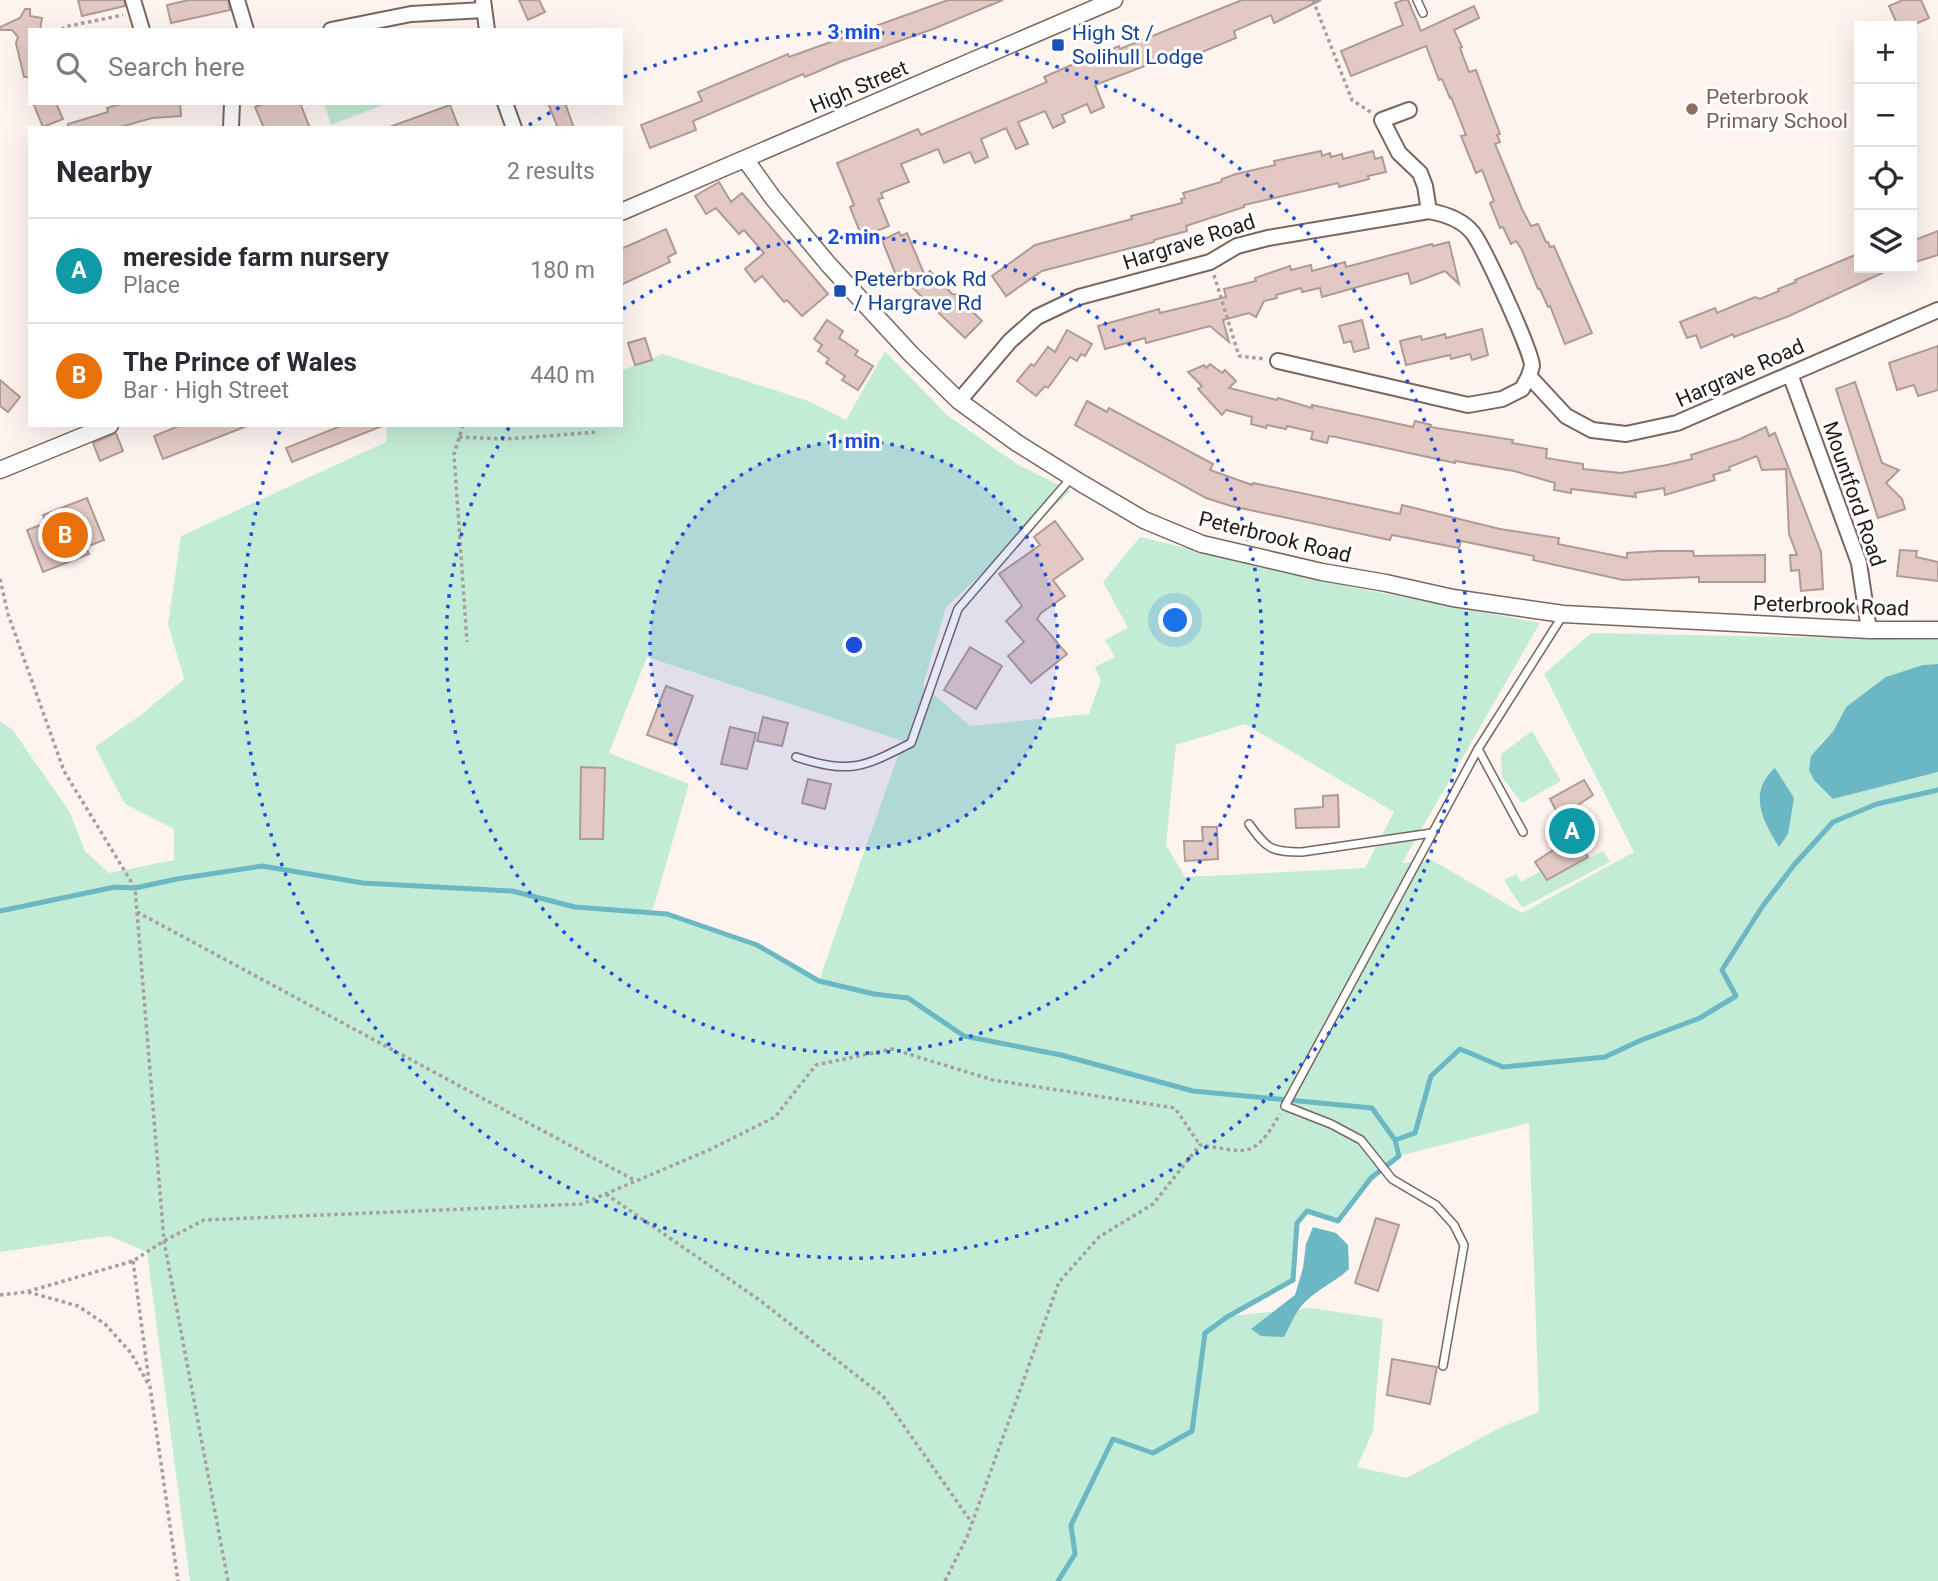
<!DOCTYPE html>
<meta charset="utf-8">
<style>
body{margin:0;font-family:Roboto,sans-serif;background:#f7f7f7;color:#2b2b33}
.controls{position:absolute;right:21px;top:21px;display:grid;overflow:hidden;border-radius:0px;box-shadow:0 7px 28px #0002}
.controls button{width:63px;height:63px;display:grid;place-items:center;padding:0;border:0;border-bottom:2px solid #e1e1e2;background:#fff;color:#2b2b33;font:35px sans-serif}
.you{position:absolute;left:1176px;top:621px;width:24px;height:24px;margin:-18px;border:5px solid #fff;border-radius:50%;background:#1a73e8;box-shadow:0 0 0 10px #1a73e833}
.badge{display:grid;place-items:center;width:46px;height:46px;border-radius:50%;background:#ea580c;color:#fff;font-size:23px;font-weight:700}
.pin{position:absolute;translate:-50% -50%;border:4px solid #fff;box-shadow:0 2px 7px #0006}
.list{margin:0;padding:0;list-style:none}
h2{display:flex;justify-content:space-between;align-items:center;height:91px;margin:0;padding:0 28px;font-size:30px}
h2 small{font-size:23px;font-weight:400;color:#7c7c81}
.list li{display:grid;grid-template-columns:46px 1fr auto;gap:21px;align-items:center;box-sizing:border-box;height:105px;padding:0 28px;border-top:2px solid #e1e1e2}
.list b{display:block;font-size:26px;white-space:nowrap}
.list p{margin:0;font-size:23px;white-space:nowrap;color:#7c7c81}
.list em{font-size:23px;font-style:normal;color:#7c7c81}
.icon{flex:none;width:38px;height:38px;fill:none;stroke:currentColor;stroke-width:2;stroke-linecap:round;stroke-linejoin:round}
.map{position:relative;flex:none;width:1938px;height:1581px;overflow:hidden}
.search{position:absolute;background:#fff;box-shadow:0 7px 28px #0002;left:28px;top:28px;width:595px;height:77px;display:flex;align-items:center;gap:18px;box-sizing:border-box;padding:0 24px;border-radius:0px;color:#7c7c81;font-size:26px}
.panel{position:absolute;background:#fff;box-shadow:0 7px 28px #0002;left:28px;top:126px;width:595px;height:301px;border-radius:0px}
.map>svg:first-child{display:block}
.green{fill:#c3ecd6;fill-rule:evenodd}
.water{fill:#6bb7c3}
.lines{fill:none;stroke-linecap:round;stroke-linejoin:round}
.stream{stroke:#6bb7c3;stroke-width:5}
.building{fill:#e2c9c4;stroke:#b19a94;stroke-width:2}
.service-casing{stroke:#7a665e;stroke-width:10}
.minor-casing{stroke:#7a665e;stroke-width:18}
.tertiary-casing{stroke:#7a665e;stroke-width:19}
.path{stroke:#a79f9b;stroke-width:3.5;stroke-dasharray:3.5 3.5;stroke-linecap:butt}
.service{stroke:#fff;stroke-width:7}
.minor{stroke:#fff;stroke-width:14}
.tertiary{stroke:#fff;stroke-width:16}
.ring{fill:none;stroke:#1d4ed8;stroke-width:3.5;stroke-dasharray:3.5 7}
.transit-dot{fill:#1a4fb4;stroke:#fff;stroke-width:2.5}
.education-dot{fill:#8d6e63;stroke:#fff;stroke-width:2.5}
.labels{text-anchor:middle;stroke-width:6;stroke-linejoin:round;paint-order:stroke}
.transit-label{font-size:21px;fill:#164399;stroke:#fff;text-anchor:start}
.street-label{font-size:21px;fill:#221a17;stroke:#fff}
.education-label{font-size:21px;fill:#785e54;stroke:#fff;text-anchor:start}
.centre{fill:#1d4ed8;stroke:#fff;stroke-width:3.5}
.ring-label{font-size:21px;text-anchor:middle;font-weight:bold;fill:#1d4ed8;stroke:#fff;stroke-width:6;stroke-linejoin:round;paint-order:stroke}
</style>
<div class="map">
<svg width="1938" height="1581" viewBox="0 0 1938 1581">
<rect width="100%" height="100%" fill="#fdf4f0"/>
<g class="green">
<polygon points="324,103 388,103 331,125"/>
<path d="M885,351L947,415L1017,464L1071,491L946,607L923,685L970,726L1089,714L1101,680L1095,667L1115,657L1105,640L1128,628L1103,582L1140,537L1351,587L1540,623L1402,863L1432,860L1522,913L1634,852L1544,674L1591,633L1938,640V664L1923,665L1846,707L1834,730L1820,744L1833,799L1938,772V1581H190L147,1252L109,1236L0,1252V721L12,729L69,811L85,851L109,873L174,860V829L125,804L95,747L142,714L184,679L168,624L181,536L386,442L387,425H621V371L663,354L808,401L846,420ZM647,657L903,741L819,981L757,945L667,914L652,913L689,784L609,753ZM1245,724L1394,812L1365,868L1185,877L1166,845L1176,745ZM1529,1123L1539,1412L1501,1427L1407,1478L1357,1467L1373,1431L1383,1319L1311,1308L1230,1316L1293,1280L1297,1223L1307,1211L1338,1221L1371,1178L1399,1156Z"/>
<polygon points="1532,731 1561,781 1522,803 1502,777 1501,754"/>
<polygon points="1603,851 1610,862 1522,908 1504,880 1516,874 1521,882 1541,871 1547,879"/>
</g>
<g class="water">
<polygon points="1938,664 1938,772 1833,799 1814,780 1809,770 1811,756 1834,730 1846,707 1886,677 1923,665"/>
<path d="M1775,768L1794,798L1788,834L1779,847C1763,821 1747,793 1775,768Z"/>
<path d="M1313,1227L1336,1233L1348,1245L1349,1269C1335,1282 1318,1289 1304,1303C1296,1311 1290,1326 1284,1337L1261,1336L1251,1329L1295,1295L1303,1268L1306,1244Z"/>
</g>
<g class="lines">
<g class="stream">
<polyline points="0,911 115,887 135,888 177,879 262,866 363,883 512,891 575,907 667,914 757,945 819,981 874,994 908,998 964,1036 1061,1055 1193,1091 1372,1108 1395,1140 1399,1156 1371,1178 1338,1221 1307,1211 1297,1223 1293,1280 1227,1317 1205,1333 1192,1431 1153,1453 1113,1439 1071,1525 1075,1554 1058,1581"/>
<polyline points="1395,1140 1415,1133 1431,1076 1460,1049 1503,1067 1605,1057 1639,1041 1700,1018 1736,996 1722,970 1762,907 1794,865 1833,822 1877,804 1938,790"/>
</g>
</g>
<g class="building">
<polygon points="78,0 124,0 125,6 82,16"/>
<polygon points="189,0 228,0 230,10 171,23 167,5"/>
<polygon points="519,0 539,0 545,12 528,20"/>
<polygon points="948,0 1003,0 933,29 840,62 805,77 803,74 754,95 693,121 696,130 650,148 641,125 702,101 698,92 788,54 789,57"/>
<polygon points="1242,0 1321,0 1274,23 1271,15 1234,31 1236,38 1171,65 1168,57 1095,85 1104,107 1091,113 1087,104 1062,115 1065,122 1053,128 1045,111 1018,122 1028,144 1016,149 1006,128 981,139 988,157 975,163 970,152 944,163 938,149 901,164 909,182 881,193 883,198 878,199 889,226 862,237 850,207 854,205 837,163 918,129 921,135 1047,82 1044,77 1074,64 1119,46 1120,49"/>
<polygon points="1403,0 1408,0 1421,31 1474,6 1479,18 1454,30 1462,47 1460,48 1469,72 1476,70 1489,105 1500,134 1497,135 1500,142 1495,144 1522,209 1531,226 1538,224 1546,242 1548,242 1550,247 1554,246 1592,333 1565,344 1550,306 1548,307 1540,289 1538,289 1522,250 1516,241 1511,244 1503,227 1500,228 1490,203 1494,201 1482,170 1476,173 1461,136 1466,135 1451,97 1450,98 1442,79 1439,80 1426,46 1351,76 1341,51 1403,25 1395,3"/>
<polygon points="1903,0 1921,0 1929,18 1911,26 1898,26 1889,6"/>
<polygon points="25,9 30,9 30,16 42,18 40,30 30,30 30,77 24,77 16,43 18,37 12,30 0,30 0,27 20,18"/>
<polygon points="33,103 56,103 63,119 43,127"/>
<polygon points="124,103 180,103 181,116 152,118 117,128 68,128 68,124 108,112 107,108"/>
<polygon points="266,103 300,103 310,128 264,128 255,107"/>
<polygon points="548,103 565,103 574,128 558,128"/>
<polygon points="450,105 459,128 393,128 392,126"/>
<polygon points="1321,151 1322,156 1330,153 1331,157 1342,154 1343,159 1373,151 1375,159 1382,157 1386,172 1368,176 1369,179 1339,187 1338,183 1244,205 1244,207 1186,226 1187,231 1154,240 1154,242 1042,271 1006,296 992,276 1035,245 1132,219 1131,216 1182,203 1181,199 1185,198 1183,193 1221,182 1222,179 1236,174 1275,165 1274,161"/>
<polygon points="719,182 731,202 742,193 828,294 802,316 787,300 784,302 762,276 755,282 745,269 764,253 744,230 739,234 716,208 706,214 695,196"/>
<polygon points="666,229 676,253 668,257 670,262 621,285 621,249"/>
<polygon points="1938,231 1938,255 1912,263 1912,241"/>
<polygon points="899,232 901,236 907,233 925,276 930,271 952,294 966,295 967,306 982,321 965,338 898,274 896,275 882,240"/>
<polygon points="1449,242 1459,284 1445,271 1411,284 1408,273 1322,297 1320,288 1302,292 1301,288 1276,295 1277,298 1264,301 1256,317 1249,313 1223,320 1229,342 1210,326 1146,343 1145,338 1105,349 1098,326 1159,309 1160,313 1226,297 1224,289 1256,281 1255,278 1290,266 1291,270 1311,265 1312,271 1345,262 1346,267 1432,244 1433,246"/>
<polygon points="1855,255 1859,268 1893,268 1789,316 1734,337 1733,334 1701,348 1696,335 1687,338 1680,322 1715,308 1717,313 1755,297 1760,299 1779,291 1778,289 1796,282 1795,280"/>
<polygon points="827,320 843,331 839,338 858,351 855,355 873,366 858,390 842,380 845,376 826,363 829,359 818,351 822,345 814,339"/>
<polygon points="1362,320 1369,348 1354,352 1351,341 1344,343 1339,326"/>
<polygon points="1482,329 1488,355 1472,360 1470,354 1451,359 1450,355 1406,365 1400,341 1421,336 1422,340 1445,334 1446,338"/>
<polygon points="1067,330 1092,344 1085,356 1081,354 1077,361 1070,357 1048,388 1045,386 1036,396 1017,381 1031,364 1034,366 1048,347 1055,352"/>
<polygon points="645,338 652,360 635,365 628,343"/>
<polygon points="1938,346 1938,390 1918,396 1914,385 1897,390 1889,363"/>
<polygon points="1210,364 1222,373 1225,370 1236,381 1229,388 1277,400 1278,398 1312,408 1312,405 1413,427 1415,421 1431,425 1430,427 1513,440 1512,443 1547,449 1546,458 1583,464 1583,469 1621,473 1667,465 1692,459 1691,455 1740,439 1766,427 1769,436 1775,433 1821,552 1823,589 1801,591 1799,570 1791,571 1790,555 1797,555 1789,534 1786,469 1762,470 1757,456 1729,467 1730,470 1713,475 1715,480 1665,495 1664,488 1635,493 1636,497 1571,489 1571,493 1554,490 1555,483 1514,471 1455,461 1455,463 1336,437 1329,436 1327,443 1311,439 1313,432 1287,426 1286,429 1267,425 1266,428 1251,424 1252,417 1226,410 1222,415 1198,389 1202,386 1188,372 1204,365 1206,368"/>
<polygon points="0,380 20,397 8,412 0,406"/>
<polygon points="1855,382 1882,463 1899,470 1886,483 1902,499 1905,509 1878,518 1836,389"/>
<polygon points="1087,401 1107,412 1109,408 1213,464 1210,470 1252,485 1253,483 1400,514 1402,505 1500,529 1559,538 1558,544 1627,558 1627,553 1658,551 1693,551 1694,556 1765,555 1765,582 1699,582 1699,577 1623,580 1533,560 1534,556 1461,541 1459,548 1392,535 1390,540 1231,506 1206,498 1075,425"/>
<polygon points="181,425 247,425 247,426 163,459 154,436"/>
<polygon points="343,425 382,426 292,462 286,448"/>
<polygon points="116,433 123,451 100,461 93,443"/>
<polygon points="87,498 104,540 86,547 89,554 43,572 27,530 46,523 43,515"/>
<polygon points="1055,521 1083,559 1053,580 1065,596 1041,613 1037,619 1067,654 1031,683 1008,656 1024,642 1006,621 1022,606 999,574 1040,545 1034,537"/>
<polygon points="1900,550 1917,551 1916,557 1938,562 1938,581 1897,576"/>
<polygon points="970,647 1002,666 976,709 944,690"/>
<polygon points="666,686 693,696 675,745 647,735"/>
<polygon points="763,717 788,723 782,746 757,741"/>
<polygon points="730,727 756,733 747,769 721,764"/>
<polygon points="581,767 605,768 603,839 580,839"/>
<polygon points="808,779 831,784 825,809 802,803"/>
<polygon points="1584,780 1593,795 1578,805 1585,816 1567,831 1550,799"/>
<polygon points="1338,795 1339,827 1296,828 1295,809 1323,807 1323,796"/>
<polygon points="1202,827 1217,827 1218,859 1185,861 1184,841 1203,841"/>
<polygon points="1576,835 1588,857 1547,880 1535,862"/>
<polygon points="1376,1218 1399,1225 1378,1291 1355,1283"/>
<polygon points="1392,1359 1437,1367 1430,1404 1387,1395"/>
</g>
<g class="lines">
<g class="service-casing">
<g id="service">
<polyline points="1417,0 1423,13"/>
<polyline points="1478,749 1523,832"/>
<path d="M796,757C850,774 862,768 911,743L958,609L1071,478"/>
<path d="M1249,824C1267,849 1271,852 1302,852L1432,833"/>
<polyline points="1443,1366 1464,1245 1454,1225 1436,1205 1392,1179 1361,1140 1331,1124 1285,1106 1478,749 1563,615"/>
</g>
</g>
<g class="minor-casing">
<g id="minor">
<polyline points="133,0 142,30"/>
<polyline points="237,0 246,30"/>
<polyline points="483,0 487,30"/>
<polyline points="331,30 411,14 484,10"/>
<polyline points="505,103 514,128"/>
<polyline points="1409,110 1382,120 1399,153 1420,173 1425,186 1429,211"/>
<polyline points="231,128 232,103"/>
<polyline points="1278,361 1468,405 1502,399 1522,389 1529,376"/>
<polyline points="1790,374 1859,563 1869,630"/>
<path d="M959,401L1010,341L1037,317L1079,297L1210,262L1237,246L1268,238L1429,211C1445,214 1462,220 1472,232C1483,245 1532,352 1532,366C1531,369 1530,373 1529,376L1566,416L1592,430L1626,434L1677,423L1938,310"/>
</g>
</g>
<g class="tertiary-casing">
<g id="tertiary">
<polyline points="745,159 773,198 829,265 910,353 959,401 1017,443 1081,483 1144,520 1202,544 1322,572 1386,583 1453,598 1563,614 1869,630 1938,630"/>
<polyline points="621,212 1114,0"/>
<polyline points="0,470 110,425"/>
</g>
</g>
<g class="path">
<polyline points="1313,0 1352,100 1372,113"/>
<polyline points="62,30 64,27 123,15"/>
<polyline points="1214,275 1239,356 1265,359"/>
<polyline points="463,425 454,454 467,642"/>
<polyline points="459,437 505,439 599,432"/>
<polyline points="0,579 8,614 64,771 135,888 164,1241 228,1581"/>
<polyline points="137,912 636,1181"/>
<polyline points="606,1194 758,1299 883,1396 972,1523"/>
<polyline points="133,1261 149,1381"/>
<polyline points="28,1292 78,1306 105,1324 131,1353 150,1387 178,1581"/>
<polyline points="0,1295 26,1292 133,1261 164,1241 204,1220 582,1204 709,1150 775,1117 816,1065 892,1049 993,1080 1175,1108 1200,1145"/>
<path d="M945,1581L967,1537L1059,1282L1099,1237L1153,1204L1200,1145C1249,1152 1253,1160 1280,1114"/>
</g>
<use href="#service" class="service"/>
<use href="#minor" class="minor"/>
<use href="#tertiary" class="tertiary"/>
</g>
<circle cx="854" cy="645" r="204" fill="#1d4ed8" fill-opacity=".12"/>
<g class="ring">
<circle cx="854" cy="645" r="204"/>
<path d="M623 309A408 408 0 1 1 510 426"/>
<path d="M529 125A613 613 0 0 1 566 104M624 77A613 613 0 1 1 282 425"/>
</g>
<g class="transit-dot">
<rect x="1051" y="38" width="14" height="14" rx="3.5"/>
<rect x="833" y="284" width="14" height="14" rx="3.5"/>
</g>
<circle class="education-dot" cx="1692" cy="109" r="7"/>
<g class="labels">
<g class="transit-label">
<text x="1072" y="40">High St /<tspan x="1072" dy="24">Solihull Lodge</tspan></text>
<text x="854" y="286">Peterbrook Rd<tspan x="854" dy="24">/ Hargrave Rd</tspan></text>
</g>
<g class="street-label">
<text transform="translate(859 87) rotate(-23)" y="7">High Street</text>
<text transform="translate(1189 242) rotate(-18)" y="7">Hargrave Road</text>
<text transform="translate(1740 373) rotate(-24)" y="7">Hargrave Road</text>
<text transform="translate(1854 494) rotate(71)" y="7">Mountford Road</text>
<text transform="translate(1275 537) rotate(14)" y="7">Peterbrook Road</text>
<text transform="translate(1831 606) rotate(2)" y="7">Peterbrook Road</text>
</g>
<g class="education-label">
<text x="1706" y="104">Peterbrook<tspan x="1706" dy="24">Primary School</tspan></text>
</g>
</g>
<circle cx="854" cy="645" r="10" class="centre"/>
<g class="ring-label">
<text x="854" y="39">3 min</text>
<text x="854" y="244">2 min</text>
<text x="854" y="448">1 min</text>
</g>
</svg>
<div class="controls">
<button>+</button>
<button>−</button>
<button><svg class="icon" aria-label="locate" viewBox="0 0 24 24"><circle cx="12" cy="12" r="6"/><path d="M12 2v4M12 18v4M2 12h4M18 12h4"/></svg></button>
<button><svg class="icon" aria-label="layers" viewBox="0 0 24 24"><path d="M12 4l9 5-9 5-9-5zM3 14l9 5 9-5"/></svg></button>
</div>
<div class="you"></div>
<div class="pin badge" style="left:1572px;top:831px;background:#0f9aa8">A</div>
<div class="pin badge" style="left:65px;top:535px;background:#e8710a">B</div>
<div class="search"><svg class="icon" aria-label="search" viewBox="0 0 24 24"><circle cx="10" cy="10" r="6"/><path d="M15 15l6 6"/></svg>Search here</div>
<section class="panel">
<h2>Nearby<small>2 results</small></h2>
<ul class="list">
<li><span class="badge" style="background:#0f9aa8">A</span><div><b>mereside farm nursery</b><p>Place</p></div><em>180 m</em></li>
<li><span class="badge" style="background:#e8710a">B</span><div><b>The Prince of Wales</b><p>Bar · High Street</p></div><em>440 m</em></li>
</ul>
</section>
</div>
